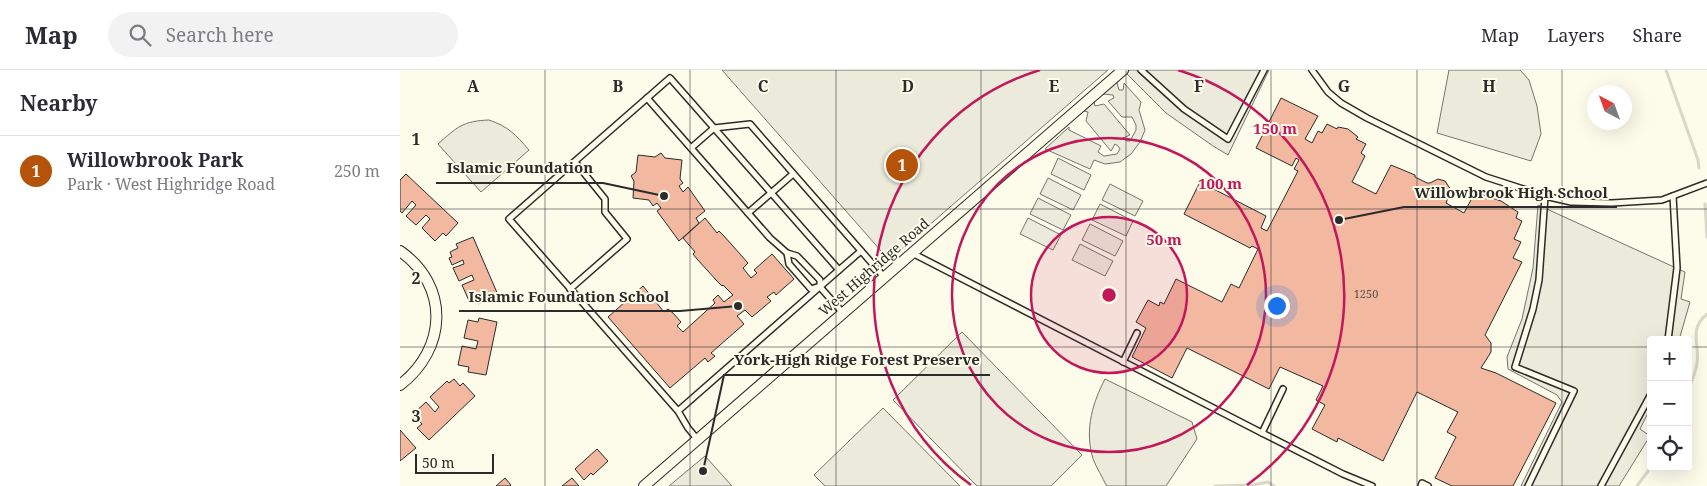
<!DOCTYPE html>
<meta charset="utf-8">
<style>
body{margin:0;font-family:"Noto Serif",serif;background:#f2f2f3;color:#2b2b33}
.controls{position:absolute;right:15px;bottom:15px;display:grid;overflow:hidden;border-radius:5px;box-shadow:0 5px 20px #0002}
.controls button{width:45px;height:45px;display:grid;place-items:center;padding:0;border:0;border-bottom:1px solid #e1e1e2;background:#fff;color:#2b2b33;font:25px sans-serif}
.compass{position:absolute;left:1187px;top:15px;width:45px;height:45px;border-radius:50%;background:#fff;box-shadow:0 5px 20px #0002;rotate:319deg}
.scale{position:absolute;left:15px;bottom:12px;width:79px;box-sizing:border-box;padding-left:5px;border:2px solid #2b2b2b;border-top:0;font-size:14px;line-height:18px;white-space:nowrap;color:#2b2b2b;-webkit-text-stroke:4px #fdfbea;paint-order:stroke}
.you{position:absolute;left:876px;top:235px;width:18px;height:18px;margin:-12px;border:4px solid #fff;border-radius:50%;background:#1a73e8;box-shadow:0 0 0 8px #1a73e833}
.badge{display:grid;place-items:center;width:32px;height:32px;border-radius:50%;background:#b45309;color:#fff;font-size:16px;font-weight:700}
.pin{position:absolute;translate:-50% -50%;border:2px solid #fff;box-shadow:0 1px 5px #0006}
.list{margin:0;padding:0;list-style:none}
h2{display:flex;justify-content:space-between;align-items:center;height:65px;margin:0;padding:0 20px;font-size:21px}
h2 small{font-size:16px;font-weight:400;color:#7c7c81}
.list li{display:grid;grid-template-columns:32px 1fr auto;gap:15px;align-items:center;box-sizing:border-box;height:70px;padding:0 20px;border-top:1px solid #e1e1e2}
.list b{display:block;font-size:19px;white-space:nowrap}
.list p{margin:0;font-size:16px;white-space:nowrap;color:#7c7c81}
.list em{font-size:16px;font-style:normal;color:#7c7c81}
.icon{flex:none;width:28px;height:28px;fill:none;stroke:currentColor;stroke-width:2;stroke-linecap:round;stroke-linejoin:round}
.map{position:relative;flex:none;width:1307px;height:416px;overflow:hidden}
header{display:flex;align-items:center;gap:30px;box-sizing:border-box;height:70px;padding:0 25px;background:#fff;border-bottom:1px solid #e1e1e2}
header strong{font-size:24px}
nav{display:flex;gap:28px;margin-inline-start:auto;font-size:18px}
.search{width:350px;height:45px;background:#f2f2f3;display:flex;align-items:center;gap:12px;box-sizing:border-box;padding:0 18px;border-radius:28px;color:#7c7c81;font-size:19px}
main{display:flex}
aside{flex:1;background:#fff}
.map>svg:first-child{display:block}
.green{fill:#ecebdb;stroke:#74746e}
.parking{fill:#eceadb;stroke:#74746e}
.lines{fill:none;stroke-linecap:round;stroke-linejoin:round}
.stream{stroke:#d8d7c9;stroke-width:3}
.building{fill:#f2b8a0;stroke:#2b2b2b}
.lane-casing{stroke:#2b2b2b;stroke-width:8}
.street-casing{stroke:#2b2b2b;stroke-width:12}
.lane{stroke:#fdfbea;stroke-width:5}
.street{stroke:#fdfbea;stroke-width:10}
.grid{fill:none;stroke:#2b2b2b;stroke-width:1;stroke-opacity:0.55}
.ring{fill:none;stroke:#c2185b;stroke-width:2.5}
.labels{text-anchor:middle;stroke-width:4;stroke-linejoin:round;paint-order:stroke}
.number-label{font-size:11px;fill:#5d4e48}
.street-label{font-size:14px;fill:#2b2b2b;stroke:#fdfbea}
.grid-label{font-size:16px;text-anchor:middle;font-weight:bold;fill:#2b2b2b;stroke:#fdfbea;stroke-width:4;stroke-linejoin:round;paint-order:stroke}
.centre{fill:#c2185b;stroke:#fdfbea;stroke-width:2.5}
.ring-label{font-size:15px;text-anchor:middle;font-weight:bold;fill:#c2185b;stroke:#fdfbea;stroke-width:4;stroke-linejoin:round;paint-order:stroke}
.leader{fill:none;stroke:#2b2b2b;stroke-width:2}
.callout-dot{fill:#2b2b2b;stroke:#fdfbea;stroke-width:2}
.callout-label{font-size:15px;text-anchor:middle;font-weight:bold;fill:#2b2b2b;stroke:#fdfbea;stroke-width:4;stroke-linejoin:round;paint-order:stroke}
</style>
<header>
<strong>Map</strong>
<div class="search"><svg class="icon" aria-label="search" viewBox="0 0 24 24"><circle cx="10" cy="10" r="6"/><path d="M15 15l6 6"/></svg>Search here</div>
<nav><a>Map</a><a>Layers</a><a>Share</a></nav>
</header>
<main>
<aside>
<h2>Nearby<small></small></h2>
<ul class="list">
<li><span class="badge">1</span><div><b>Willowbrook Park</b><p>Park · West Highridge Road</p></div><em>250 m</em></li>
</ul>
</aside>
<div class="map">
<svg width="1307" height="416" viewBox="0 0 1307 416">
<rect width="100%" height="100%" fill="#fdfbea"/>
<g class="green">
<polygon points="322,0 708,0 489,190"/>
<polygon points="1049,0 1120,0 1129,10 1137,36 1141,64 1131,91 1037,63"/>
<path d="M89,50C109,57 115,64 129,80L81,122L38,74C57,57 63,51 89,50Z"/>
<polygon points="658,88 691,105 684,120 651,104"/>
<polygon points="648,108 681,125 673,140 640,124"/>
<polygon points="710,114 743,131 735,146 702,130"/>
<polygon points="638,128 671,145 663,160 630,144"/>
<polygon points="700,134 733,151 726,166 692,150"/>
<polygon points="628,148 661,165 653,180 620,164"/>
<polygon points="690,154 723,171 715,186 682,170"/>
<polygon points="680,174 713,191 705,206 672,190"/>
<polygon points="562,262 682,385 651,416 577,416 493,330"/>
<path d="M705,309L792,352L797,369L766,416H707L705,413C701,404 694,394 692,385C685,358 693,332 705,309Z"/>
<polygon points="483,338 560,416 425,416 414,405"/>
<polygon points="305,386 332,416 269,416"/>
</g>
<g class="parking">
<polygon points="730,0 869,0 828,85 813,76 766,43 726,3"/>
<polygon points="719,10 717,13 719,20 723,20 724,13 741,32 739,40 745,60 740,72 731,84 720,92 705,94 694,90 690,99 645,79 669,57 669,60 701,76 698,82 704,86 717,84 720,79 718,76 715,74 711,81 686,51 688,42 684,41 694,32 695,36 704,34 730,65 723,68 727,71 730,71 736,60 736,55 732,47 722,47 708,31 714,28 713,25 702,24"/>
<polygon points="1138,135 1285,202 1281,229 1290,232 1279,270 1251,270 1251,342 1249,341 1240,359 1250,366 1219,416 1121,416 1162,332 1157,325 1108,299 1107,287 1122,249 1133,198"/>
</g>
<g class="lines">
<g class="stream">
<polyline points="1266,0 1298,90 1299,98"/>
<polyline points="1305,134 1307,167"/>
<path d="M1288,321C1291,312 1296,302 1297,293C1300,274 1288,260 1307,244"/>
<polyline points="815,416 853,415 868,412 874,416"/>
<polyline points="1237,416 1251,397"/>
</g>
</g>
<g class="building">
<polygon points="881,28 918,46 905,69 912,73 918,61 922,63 927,54 937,59 938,57 948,59 958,67 956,69 966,74 961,83 965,86 952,112 976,124 991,95 1015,105 1015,107 1027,113 1030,113 1038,109 1045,111 1051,120 1046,133 1064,143 1073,126 1080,129 1083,125 1101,131 1118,142 1116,148 1122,151 1114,169 1121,172 1113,188 1122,192 1085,265 1091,273 1091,282 1081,298 1096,303 1156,333 1113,416 1052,416 1035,408 1056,367 1047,362 1058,342 1017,322 983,391 938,368 937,372 912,359 925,335 916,330 923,316 880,297 869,319 787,278 772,308 732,287 746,258 736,252 748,230 759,236 760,232 764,234 776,209 822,232 831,214 839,218 858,179 852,176 850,178 784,144 800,112 866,146 861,158 867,161 898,101 894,99 899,90 896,88 892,96 856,78"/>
<polygon points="261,83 265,88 282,90 280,109 283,113 279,116 283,122 288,117 305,141 296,148 299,153 279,171 257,141 261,138 257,133 253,136 249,130 233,128 234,111 231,106 236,102 238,85 255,87"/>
<polygon points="6,104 58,153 46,166 43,163 35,171 22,158 30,149 26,145 16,155 6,146 16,135 12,131 2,143 0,141 0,110"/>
<polygon points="305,148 317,163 319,161 324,166 348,193 343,198 351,208 357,203 354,200 372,184 394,209 376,225 374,222 367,227 371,231 352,247 345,240 337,246 344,254 311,283 315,286 308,292 305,288 270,318 208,247 243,216 264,242 268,239 273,243 281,252 277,256 283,262 315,233 313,230 318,225 324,232 333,225 323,215 322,216 317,211 297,189 293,184 295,182 283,168"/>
<polygon points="73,167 98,225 78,234 76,230 70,233 62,215 74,210 72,205 59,211 53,198 64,194 63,190 52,195 49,188 52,187 50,182 58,178 56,174"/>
<polygon points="79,248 97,252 86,305 68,302 69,297 58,295 62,276 76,279 78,271 64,268 68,250 78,252"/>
<polygon points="54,309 60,316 63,313 75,326 29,370 17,358 22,354 13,344 26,332 35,342 39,337 30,327 47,311 49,313"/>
<polygon points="0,360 16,378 0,391"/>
<polygon points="197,379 208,391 193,405 191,403 184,410 175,399"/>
<polygon points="105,408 111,415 110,416 96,416"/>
<polygon points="172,408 179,416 162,416"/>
</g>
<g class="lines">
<g class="lane-casing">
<g id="lane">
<polyline points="741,0 784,39 828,69 864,0"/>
<polyline points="912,0 928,22 941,33 967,48 1086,107 1145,126 1171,132 1212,133 1262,130 1307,113"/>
<polyline points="247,28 370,168 387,183 389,194 411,219 417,217"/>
<polyline points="291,78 314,58 350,54 484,207"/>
<polyline points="348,143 393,104"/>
<polyline points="387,183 397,186 420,210 420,217 443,243"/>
<polyline points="512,183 862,363 943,404 972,416"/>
<polyline points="439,200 461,181"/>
<polyline points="170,219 227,169 205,142 205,129 175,92"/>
<polyline points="1268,270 1277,198 1273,126"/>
<polyline points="723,292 737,263"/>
<polyline points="278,341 439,200 270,8 109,149 278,341 288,358 298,370"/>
<polyline points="862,363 883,319"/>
<polyline points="1021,416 1022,413 1028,416"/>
<polyline points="1128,416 1174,321 1115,297 1133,239 1139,210 1145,126"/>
<polyline points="1201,416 1251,324"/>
</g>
</g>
<g class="street-casing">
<g id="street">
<path d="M0,181C50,216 47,279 0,315"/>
<polyline points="244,416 723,0"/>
</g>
</g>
<use href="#lane" class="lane"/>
<use href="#street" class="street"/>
</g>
<path class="grid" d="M145,0V416M290,0V416M436,0V416M581,0V416M726,0V416M871,0V416M1017,0V416M1162,0V416M0,139H1307M0,277H1251M1288,277H1307"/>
<circle cx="709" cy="225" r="78" fill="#c2185b" fill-opacity=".12"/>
<g class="ring">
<circle cx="709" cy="225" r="78"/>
<circle cx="709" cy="225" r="157"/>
<path d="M571 415A235 235 0 0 1 640 0M778 0A235 235 0 0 1 847 415"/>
</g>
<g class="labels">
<g class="number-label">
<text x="966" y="228">1250</text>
</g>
<g class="street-label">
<text transform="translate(474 197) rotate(-41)" y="5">West Highridge Road</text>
</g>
</g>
<g class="grid-label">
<text x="73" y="22">A</text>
<text x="218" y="22">B</text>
<text x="363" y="22">C</text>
<text x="508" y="22">D</text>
<text x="654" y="22">E</text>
<text x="799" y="22">F</text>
<text x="944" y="22">G</text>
<text x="1089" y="22">H</text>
<text x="16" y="75">1</text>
<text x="16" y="214">2</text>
<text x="16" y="352">3</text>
</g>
<circle cx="709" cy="225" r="8" class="centre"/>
<g class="ring-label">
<text x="875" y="64">150 m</text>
<text x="820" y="119">100 m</text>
<text x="764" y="175">50 m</text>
</g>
<path class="leader" d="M264 126L203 113H36M939 150L1004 137H1217M338 236L280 241H59M303 401L324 305H590"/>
<g class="callout-dot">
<circle cx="264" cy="126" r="5"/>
<circle cx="939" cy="150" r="5"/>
<circle cx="338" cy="236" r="5"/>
<circle cx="303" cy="401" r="5"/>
</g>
<g class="callout-label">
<text x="120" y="103">Islamic Foundation</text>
<text x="1111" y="128">Willowbrook High School</text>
<text x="169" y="232">Islamic Foundation School</text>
<text x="457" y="295">York-High Ridge Forest Preserve</text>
</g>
</svg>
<div class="controls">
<button>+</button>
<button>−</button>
<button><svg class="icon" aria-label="locate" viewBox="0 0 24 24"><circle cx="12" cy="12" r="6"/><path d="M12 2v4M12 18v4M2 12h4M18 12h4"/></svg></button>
</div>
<svg class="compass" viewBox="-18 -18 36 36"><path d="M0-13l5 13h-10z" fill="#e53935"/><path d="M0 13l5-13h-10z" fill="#7c7c81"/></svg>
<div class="scale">50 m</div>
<div class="you"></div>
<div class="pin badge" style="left:502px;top:95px">1</div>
</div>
</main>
